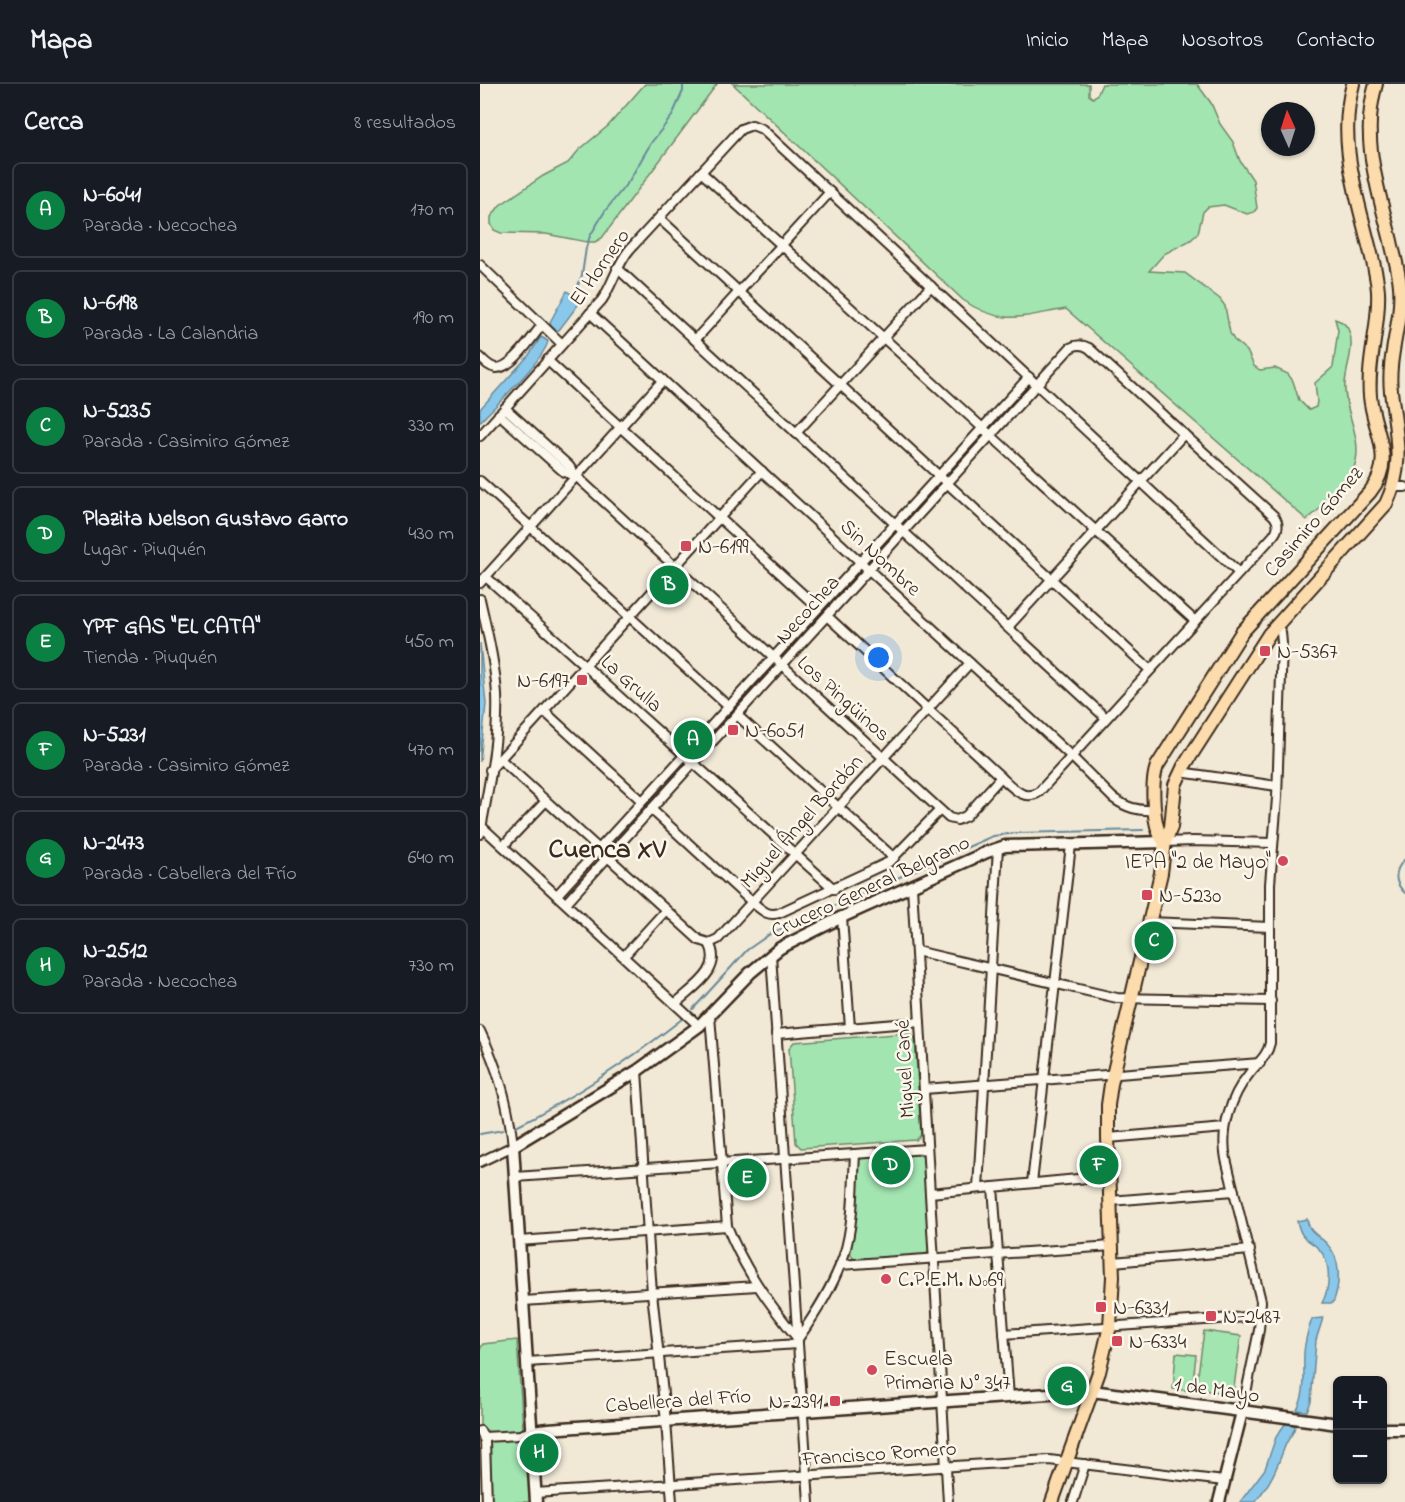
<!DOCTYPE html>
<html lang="es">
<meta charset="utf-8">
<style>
body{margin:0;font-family:"Indie Flower",sans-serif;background:#20242c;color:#f1f3f6}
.controls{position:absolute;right:18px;bottom:18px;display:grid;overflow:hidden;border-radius:9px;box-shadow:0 2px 4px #0004}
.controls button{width:54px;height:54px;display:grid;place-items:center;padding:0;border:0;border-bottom:2px solid #363941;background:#171b24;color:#f1f3f6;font:30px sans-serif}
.compass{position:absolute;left:781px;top:18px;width:54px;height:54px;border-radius:50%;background:#171b24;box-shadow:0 2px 4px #0004;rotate:357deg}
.you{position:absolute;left:399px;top:574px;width:21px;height:21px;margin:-15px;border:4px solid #fff;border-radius:50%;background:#1a73e8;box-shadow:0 0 0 9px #1a73e833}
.badge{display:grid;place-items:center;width:39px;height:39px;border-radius:50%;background:#0b8043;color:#fff;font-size:20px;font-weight:700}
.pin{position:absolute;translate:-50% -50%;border:3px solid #fff;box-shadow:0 2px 6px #0006}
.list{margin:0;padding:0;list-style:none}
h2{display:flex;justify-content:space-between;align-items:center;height:78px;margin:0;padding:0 24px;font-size:26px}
h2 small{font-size:20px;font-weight:400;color:#9ea1a6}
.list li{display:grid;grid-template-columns:39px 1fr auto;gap:18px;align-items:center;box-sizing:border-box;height:96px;margin:0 12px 12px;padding:0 12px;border:2px solid #363941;border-radius:9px}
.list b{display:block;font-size:22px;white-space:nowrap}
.list p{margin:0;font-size:20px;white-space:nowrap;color:#9ea1a6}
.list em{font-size:20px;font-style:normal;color:#9ea1a6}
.map{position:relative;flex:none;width:925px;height:1418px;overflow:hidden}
header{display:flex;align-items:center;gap:36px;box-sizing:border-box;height:84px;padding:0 30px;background:#171b24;border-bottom:2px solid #363941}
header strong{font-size:28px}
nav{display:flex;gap:33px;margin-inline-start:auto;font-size:21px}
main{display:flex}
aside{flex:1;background:#171b24}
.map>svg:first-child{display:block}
.green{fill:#a2e5b1;stroke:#6e8868;stroke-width:1.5}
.water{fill:#8ac8eb;stroke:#6a8999;stroke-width:1.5}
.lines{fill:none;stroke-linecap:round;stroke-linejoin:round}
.stream{stroke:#6a8999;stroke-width:2}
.street-casing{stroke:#3b2a1e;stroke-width:12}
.secondary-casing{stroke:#3b2a1e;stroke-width:15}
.primary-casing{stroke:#3b2a1e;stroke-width:16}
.street{stroke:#fbf7ec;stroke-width:8}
.secondary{stroke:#fbf7ec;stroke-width:10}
.primary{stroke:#fcdcac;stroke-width:12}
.poi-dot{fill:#d1495b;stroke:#fbf7ec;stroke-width:2}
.labels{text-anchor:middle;stroke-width:5;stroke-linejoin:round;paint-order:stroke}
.street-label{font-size:21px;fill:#3b2a1e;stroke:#fbf7ec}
.poi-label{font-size:21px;fill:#3b2a1e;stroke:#fbf7ec;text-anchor:start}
.district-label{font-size:27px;font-weight:bold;fill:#3b2a1e;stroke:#fbf7ec}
</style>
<header>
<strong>Mapa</strong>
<nav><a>Inicio</a><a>Mapa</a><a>Nosotros</a><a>Contacto</a></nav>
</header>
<main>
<aside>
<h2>Cerca<small>8 resultados</small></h2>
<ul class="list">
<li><span class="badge">A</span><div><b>N-6041</b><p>Parada · Necochea</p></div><em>170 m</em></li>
<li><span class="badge">B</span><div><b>N-6198</b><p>Parada · La Calandria</p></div><em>190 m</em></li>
<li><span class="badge">C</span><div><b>N-5235</b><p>Parada · Casimiro Gómez</p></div><em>330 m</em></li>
<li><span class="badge">D</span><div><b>Plazita Nelson Gustavo Garro</b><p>Lugar · Piuquén</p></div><em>430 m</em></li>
<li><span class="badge">E</span><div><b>YPF GAS &quot;EL CATA&quot;</b><p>Tienda · Piuquén</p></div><em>450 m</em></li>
<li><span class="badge">F</span><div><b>N-5231</b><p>Parada · Casimiro Gómez</p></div><em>470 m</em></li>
<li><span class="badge">G</span><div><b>N-2473</b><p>Parada · Cabellera del Frío</p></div><em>640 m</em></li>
<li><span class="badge">H</span><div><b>N-2512</b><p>Parada · Necochea</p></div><em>730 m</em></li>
</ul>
</aside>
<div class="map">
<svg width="925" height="1418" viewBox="0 0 925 1418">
<rect width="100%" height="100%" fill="#f1e9d6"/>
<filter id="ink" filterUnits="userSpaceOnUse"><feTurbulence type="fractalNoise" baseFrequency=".0167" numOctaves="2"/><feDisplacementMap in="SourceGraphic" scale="12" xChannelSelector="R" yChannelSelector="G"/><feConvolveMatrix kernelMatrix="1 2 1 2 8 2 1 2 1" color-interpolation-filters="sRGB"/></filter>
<g filter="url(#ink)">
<g class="green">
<polygon points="165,0 237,0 122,154 115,158 107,158 66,150 21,149 14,146 11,140 11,133 20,121 63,92 88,79 99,66 128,42"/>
<path d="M253,0H609V11L613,14L618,9L622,0H717L731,19L740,40L753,58L760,77L773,96L777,124L774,128L767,130L744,121L728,123L723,128L718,149L711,156L684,170L669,187L705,189L740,215L745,222L750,249L754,256L767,267L774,282L780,286L795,284L808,290L813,297L819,316L829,326L836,323L837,317L835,299L853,283L858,246L855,235C862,237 868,241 870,250C874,266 866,284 865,300C863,329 886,356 873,386C865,406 843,421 827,436L586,225C543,232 522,243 483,216Z"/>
<polygon points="429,949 435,954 441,1051 436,1056 321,1064 316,1059 309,964 314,958"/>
<polygon points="442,1069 444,1070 451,1167 444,1171 374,1175 371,1171 370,1165 379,1075 385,1072"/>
<polygon points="724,1247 761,1252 753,1310 716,1305"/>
<polygon points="37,1256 43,1346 10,1349 0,1341 0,1265 3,1260"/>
<polygon points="696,1269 716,1271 712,1307 693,1305"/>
<polygon points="47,1354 51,1418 10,1418 7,1356"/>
</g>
<g class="water">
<polygon points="87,207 101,217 79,246 76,246 71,242 70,238"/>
<path d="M61,253L68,257C65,275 15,322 0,338V325L49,271Z"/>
<polygon points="0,559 6,620 0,678"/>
<path d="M827,1135C830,1151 837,1149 847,1160C862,1175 860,1201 853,1219H842C850,1204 852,1179 839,1165C827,1153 822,1158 817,1137Z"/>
<path d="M843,1234L836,1256L831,1318L827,1327L817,1326C827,1307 823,1289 824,1268C825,1257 828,1246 832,1235Z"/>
<path d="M805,1340L815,1341C815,1349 808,1354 805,1362C796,1386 792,1397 775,1418H760L785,1385L796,1353Z"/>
</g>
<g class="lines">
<g class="stream">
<polyline points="93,214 102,191 106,164 110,152 125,127 149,97 171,59 192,32 203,7 203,0"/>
<path d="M925,775C914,786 913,798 925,809"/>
<polyline points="213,925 267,866 290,850 513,752 536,749 663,746"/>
<path d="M36,1042C95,1013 150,976 202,935"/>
<polyline points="0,1050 23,1046"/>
</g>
<g class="street-casing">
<g id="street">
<polyline points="221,88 715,537"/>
<polyline points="179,134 670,586"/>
<polyline points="0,181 82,260"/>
<polyline points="137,184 626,634"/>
<path d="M110,229L591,672L633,714C647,724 658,727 675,726"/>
<polyline points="215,256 350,108"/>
<path d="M0,273C5,278 9,283 16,284C32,285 53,252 62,241"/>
<polyline points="67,276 338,524"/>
<polyline points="25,324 89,382 96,392 469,734 477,736 486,732 521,693"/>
<polyline points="19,330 84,388 96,392"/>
<polyline points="316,349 451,202"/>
<path d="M0,352L122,216C133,200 137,180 150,165L261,45L272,41L282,45L759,489"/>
<polyline points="0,397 249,623"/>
<polyline points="918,403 925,403"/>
<polyline points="6,493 354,805"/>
<polyline points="0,499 183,296"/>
<path d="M0,515C7,547 15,579 17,611C19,657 8,705 0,750"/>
<polyline points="528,543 704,350"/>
<polyline points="64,627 162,717"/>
<polyline points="257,631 414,774"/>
<polyline points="20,675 219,856 229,859"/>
<polyline points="10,686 282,387"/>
<polyline points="700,688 797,702"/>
<path d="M171,725L272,818C281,825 287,833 299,829L409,778L460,726"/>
<polyline points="1,742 219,942"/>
<polyline points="685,758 713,757 793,759"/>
<polyline points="23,762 66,717"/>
<polyline points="432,802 468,1418"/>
<polyline points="77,811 549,293"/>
<path d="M86,819L590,264C597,260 602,260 609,264L794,432C799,439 799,445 793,452L559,708C544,718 532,703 521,693L347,532"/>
<polyline points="362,833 370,944"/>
<polyline points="669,838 790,843"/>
<polyline points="229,859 238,855 490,579"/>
<polyline points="436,867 637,914 791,917"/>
<polyline points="291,871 329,1418"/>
<polyline points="144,872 186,826"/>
<path d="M195,920C213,903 244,886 229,859"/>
<path d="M230,932L247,1142C264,1185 289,1220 318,1255C336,1229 354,1201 364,1171C374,1139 373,1103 375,1070"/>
<path d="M0,947C18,984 29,1020 33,1062L0,1078"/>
<polyline points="296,950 440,938"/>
<polyline points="157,987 172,1209 186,1337 192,1418"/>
<polyline points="444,1005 780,979"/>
<polyline points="628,1054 745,1044"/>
<polyline points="35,1093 447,1065"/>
<polyline points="552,1099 591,761"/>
<polyline points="513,1103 529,1313"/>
<polyline points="498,1104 518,764"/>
<polyline points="450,1109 629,1092"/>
<polyline points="630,1117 754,1107"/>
<polyline points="39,1157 247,1142"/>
<polyline points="633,1178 770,1166"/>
<polyline points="360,1181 632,1162"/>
<polyline points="43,1217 277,1202"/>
<polyline points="524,1250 781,1232"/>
<polyline points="47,1278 318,1260"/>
<path d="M762,1328L779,1246L781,1217L746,1075C740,1046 751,1012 769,990C777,979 787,973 790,959V800L797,714L802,559L801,548L796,542"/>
<polyline points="0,1347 5,1357 7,1418"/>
<polyline points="3,1353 40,1351 52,1347"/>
<polyline points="55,1409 569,1376 744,1397"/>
<polyline points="593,1418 605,1380"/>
</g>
</g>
<g class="secondary-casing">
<g id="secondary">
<polyline points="902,1345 925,1345"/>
<polyline points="52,1347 68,1345 612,1307 858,1340"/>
<polyline points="56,1418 33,1062 157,987 219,942 270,889 300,864 362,833 507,768 525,762 685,758"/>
<polyline points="739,1418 762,1328"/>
</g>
</g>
<g class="primary-casing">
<g id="primary">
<path d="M685,758C672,746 671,698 677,682L762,548L890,408C917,374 893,348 890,312C887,276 900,242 898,207C897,190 892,174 888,158C875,105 858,54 873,0"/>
<path d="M572,1418L619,1288L630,1242L633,1193L628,1054V1021L631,1000L681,789L685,758L691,743L695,701L704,682L789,550L906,420C925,381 916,350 911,307C907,272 923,237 920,202C919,187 914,172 911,157C898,105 880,54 896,0"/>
</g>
</g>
<use href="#street" class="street"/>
<use href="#secondary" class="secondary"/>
<use href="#primary" class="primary"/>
</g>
</g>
<g class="poi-dot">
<rect x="200" y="456" width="12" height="12" rx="3"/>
<rect x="779" y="561" width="12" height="12" rx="3"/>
<rect x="96" y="590" width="12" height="12" rx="3"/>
<rect x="247" y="640" width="12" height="12" rx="3"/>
<circle cx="803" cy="777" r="6"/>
<rect x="661" y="805" width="12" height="12" rx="3"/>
<circle cx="406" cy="1195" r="6"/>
<rect x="615" y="1217" width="12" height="12" rx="3"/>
<rect x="725" y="1226" width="12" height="12" rx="3"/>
<rect x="631" y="1251" width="12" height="12" rx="3"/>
<circle cx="392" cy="1286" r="6"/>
<rect x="349" y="1311" width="12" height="12" rx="3"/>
</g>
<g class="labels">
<g class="street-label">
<text transform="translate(119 183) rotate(-55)" y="7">El Hornero</text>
<text transform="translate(833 437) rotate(-49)" y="7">Casimiro Gómez</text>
<text transform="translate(401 473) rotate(43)" y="7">Sin Nombre</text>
<text transform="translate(327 525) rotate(-48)" y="7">Necochea</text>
<text transform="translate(152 599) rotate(42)" y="7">La Grulla</text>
<text transform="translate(364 614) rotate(42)" y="7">Los Pingüinos</text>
<text transform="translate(321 737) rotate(-48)" y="7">Miguel Ángel Bordón</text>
<text transform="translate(390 802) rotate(-25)" y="7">Crucero General Belgrano</text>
<text transform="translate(424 985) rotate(-93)" y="7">Miguel Cané</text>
<text transform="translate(737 1305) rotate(8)" y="7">1 de Mayo</text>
<text transform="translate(198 1316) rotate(-4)" y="7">Cabellera del Frío</text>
<text transform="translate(399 1369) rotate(-4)" y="7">Francisco Romero</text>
</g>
<g class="poi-label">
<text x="218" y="469">N-6199</text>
<text x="797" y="574">N-5367</text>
<text x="90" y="603" text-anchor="end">N-6197</text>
<text x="265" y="653">N-6051</text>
<text x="791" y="784" text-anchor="end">IEPA "2 de Mayo"</text>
<text x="679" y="818">N-5230</text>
<text x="418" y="1202">C.P.E.M. Nº69</text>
<text x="633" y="1230">N-6331</text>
<text x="743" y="1239">N-2487</text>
<text x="649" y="1264">N-6334</text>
<text x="404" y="1281">Escuela<tspan x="404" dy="24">Primaria N° 347</tspan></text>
<text x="343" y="1324" text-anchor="end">N-2391</text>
</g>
<g class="district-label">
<text x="127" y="773">Cuenca XV</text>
</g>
</g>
</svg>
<div class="controls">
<button>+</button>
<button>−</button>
</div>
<svg class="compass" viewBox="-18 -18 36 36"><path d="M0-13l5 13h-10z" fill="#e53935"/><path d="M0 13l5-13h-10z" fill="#9ea1a6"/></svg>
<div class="you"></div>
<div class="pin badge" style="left:213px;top:656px">A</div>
<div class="pin badge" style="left:189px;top:501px">B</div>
<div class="pin badge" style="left:674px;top:857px">C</div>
<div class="pin badge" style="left:411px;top:1081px">D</div>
<div class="pin badge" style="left:267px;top:1094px">E</div>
<div class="pin badge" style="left:619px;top:1081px">F</div>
<div class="pin badge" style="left:587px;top:1302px">G</div>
<div class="pin badge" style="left:59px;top:1369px">H</div>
</div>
</main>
